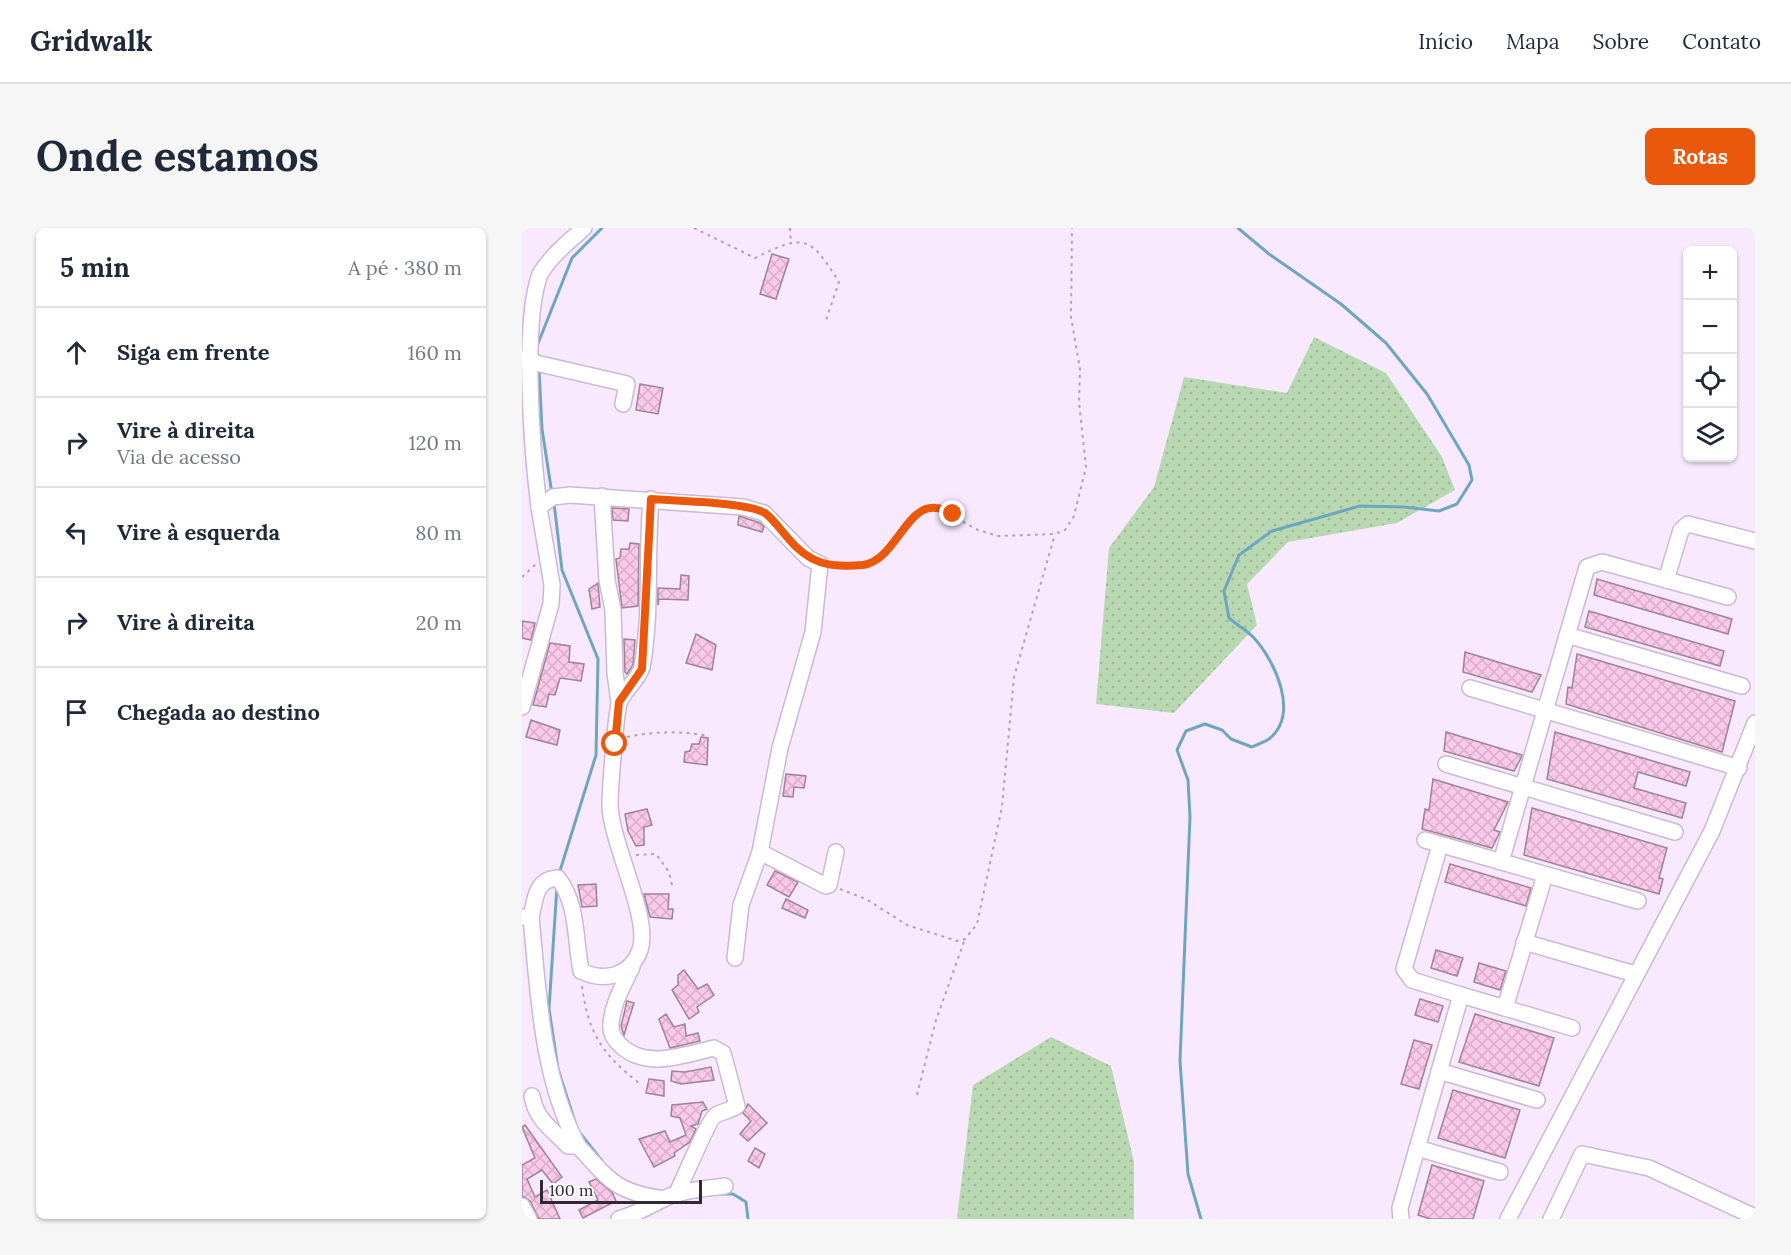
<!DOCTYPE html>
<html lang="pt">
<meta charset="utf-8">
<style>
body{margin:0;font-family:Lora,serif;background:#f6f6f7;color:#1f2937}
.controls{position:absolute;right:18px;top:18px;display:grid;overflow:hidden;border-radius:9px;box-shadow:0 2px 4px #0004}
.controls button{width:54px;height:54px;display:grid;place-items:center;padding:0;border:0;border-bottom:2px solid #e0e1e3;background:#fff;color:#1f2937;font:30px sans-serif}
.scale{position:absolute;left:18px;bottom:15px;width:162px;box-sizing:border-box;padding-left:6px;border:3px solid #302933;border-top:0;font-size:16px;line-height:21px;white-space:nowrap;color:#302933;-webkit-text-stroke:4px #fff;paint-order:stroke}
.stop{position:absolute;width:18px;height:18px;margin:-14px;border:4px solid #ea580c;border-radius:50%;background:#fff}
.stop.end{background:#ea580c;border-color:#fff;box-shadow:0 2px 6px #0008}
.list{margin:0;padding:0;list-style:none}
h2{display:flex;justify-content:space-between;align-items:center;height:78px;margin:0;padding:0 24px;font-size:26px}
h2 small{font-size:20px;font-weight:400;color:#747a83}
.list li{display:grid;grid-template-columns:39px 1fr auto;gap:18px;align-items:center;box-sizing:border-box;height:90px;padding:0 24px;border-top:2px solid #e0e1e3}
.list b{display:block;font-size:22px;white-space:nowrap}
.list p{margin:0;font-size:20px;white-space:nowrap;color:#747a83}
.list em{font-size:20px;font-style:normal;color:#747a83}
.icon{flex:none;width:33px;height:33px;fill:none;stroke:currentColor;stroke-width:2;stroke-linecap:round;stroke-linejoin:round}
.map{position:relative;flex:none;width:1233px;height:991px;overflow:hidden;border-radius:9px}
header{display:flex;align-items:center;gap:36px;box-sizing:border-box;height:84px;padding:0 30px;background:#fff;border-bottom:2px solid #e0e1e3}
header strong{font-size:28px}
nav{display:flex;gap:33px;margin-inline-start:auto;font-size:21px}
.intro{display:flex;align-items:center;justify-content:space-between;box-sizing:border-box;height:144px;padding:0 36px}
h1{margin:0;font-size:42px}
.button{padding:15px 27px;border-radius:9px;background:#ea580c;color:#fff;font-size:21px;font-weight:700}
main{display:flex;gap:36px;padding:0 36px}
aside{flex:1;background:#fff;border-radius:9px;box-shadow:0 2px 4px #0004}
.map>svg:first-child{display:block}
.green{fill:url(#green-dots)}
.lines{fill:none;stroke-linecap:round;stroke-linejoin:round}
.stream{stroke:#6fa6bf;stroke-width:3}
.building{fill:url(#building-cross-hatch);stroke:#9e8394;stroke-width:1.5}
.minor-casing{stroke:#ccb9d3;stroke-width:18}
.path{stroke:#afa3b4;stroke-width:2;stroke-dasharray:3 4.5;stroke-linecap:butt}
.minor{stroke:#fff;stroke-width:15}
.route{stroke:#ea580c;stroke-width:8}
</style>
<header>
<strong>Gridwalk</strong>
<nav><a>Início</a><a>Mapa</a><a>Sobre</a><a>Contato</a></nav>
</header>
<div class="intro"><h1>Onde estamos</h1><a class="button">Rotas</a></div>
<main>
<aside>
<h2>5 min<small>A pé · 380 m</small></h2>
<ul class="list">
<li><svg class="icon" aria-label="ahead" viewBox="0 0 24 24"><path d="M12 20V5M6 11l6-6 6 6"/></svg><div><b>Siga em frente</b></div><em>160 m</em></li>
<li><svg class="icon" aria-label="right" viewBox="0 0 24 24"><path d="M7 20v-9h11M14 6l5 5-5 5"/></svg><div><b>Vire à direita</b><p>Via de acesso</p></div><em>120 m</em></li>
<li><svg class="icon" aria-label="left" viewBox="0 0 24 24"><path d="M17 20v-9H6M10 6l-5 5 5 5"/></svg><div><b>Vire à esquerda</b></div><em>80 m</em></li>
<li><svg class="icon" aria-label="right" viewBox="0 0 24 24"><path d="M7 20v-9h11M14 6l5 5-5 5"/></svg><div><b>Vire à direita</b></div><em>20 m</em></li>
<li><svg class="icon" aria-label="arrive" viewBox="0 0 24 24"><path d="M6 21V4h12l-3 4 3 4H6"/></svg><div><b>Chegada ao destino</b></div></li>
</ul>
</aside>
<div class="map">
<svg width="1233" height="991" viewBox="0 0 1233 991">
<defs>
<pattern id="green-dots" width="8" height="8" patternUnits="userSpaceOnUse" patternTransform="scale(1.5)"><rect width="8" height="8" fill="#b8d8b1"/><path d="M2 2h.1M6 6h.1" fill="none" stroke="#9eb999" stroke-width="1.8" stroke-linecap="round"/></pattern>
<pattern id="building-cross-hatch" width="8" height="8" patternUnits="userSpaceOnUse" patternTransform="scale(1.5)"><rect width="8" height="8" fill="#fac9e9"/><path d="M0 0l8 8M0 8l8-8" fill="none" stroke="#d7adc8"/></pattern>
</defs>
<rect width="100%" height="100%" fill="#f8e9fe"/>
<g class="green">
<polygon points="792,109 864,145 920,229 933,262 875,295 766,314 725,356 735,397 652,485 574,476 587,320 632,259 662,149 765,165"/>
<polygon points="529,809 589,838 612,934 612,991 435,991 451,857"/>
</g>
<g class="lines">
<g class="stream">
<polyline points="16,132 15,118 50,30 80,0"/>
<polyline points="17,141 20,201 30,266"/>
<polyline points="32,275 40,342 76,431 74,527 37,646"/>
<polyline points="35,658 27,781 36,841 53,894"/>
<polyline points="58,905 80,933"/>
<polyline points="194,966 211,966 224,974 226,991"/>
<path d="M679,991L666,946L658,833L668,589L666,552L655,522L664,503L683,496L700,502L709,511L730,519C736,516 743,514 747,511C778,486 753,433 732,410C726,403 715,397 707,390L702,363L717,327L750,303L838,278L882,279L917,283L935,276L950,252L947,237L905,166L864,115L819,76L747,26L716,0"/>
</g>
</g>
<g class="building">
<polygon points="250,26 267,31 254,71 238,66"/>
<polygon points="118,156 141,160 136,186 114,182"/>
<polygon points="90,280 107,281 106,293 91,292"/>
<polygon points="217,288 238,295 242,299 240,304 216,297"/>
<polygon points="108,315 117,316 116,378 100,380 94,331 98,330 99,321 107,321"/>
<polygon points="159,347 167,348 166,372 137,371 136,377 136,360 158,361"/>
<polygon points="1075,351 1210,391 1206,406 1072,367"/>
<polygon points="76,355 78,379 70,381 67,361"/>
<polygon points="1067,383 1202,423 1198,438 1063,399"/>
<polygon points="0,393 13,395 9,412 0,410"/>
<polygon points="174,406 194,417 190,442 164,435"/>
<polygon points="102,411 113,412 111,437 105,446 103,444"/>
<polygon points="28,415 48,418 47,434 62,436 59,453 38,450 33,467 27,466 24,479 11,477"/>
<polygon points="943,424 1019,447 1010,464 941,444"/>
<polygon points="1055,426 1213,473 1200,524 1044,476 1046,459 1050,460"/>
<polygon points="9,492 38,502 35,517 4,509"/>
<polygon points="924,504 1000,527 999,530 992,543 922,523"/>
<polygon points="1033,504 1168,544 1164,558 1116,544 1112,560 1164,575 1160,590 1025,551"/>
<polygon points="179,509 186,510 185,537 162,534 163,524 168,523 170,516 177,516"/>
<polygon points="264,546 284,548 282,560 272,559 271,569 261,568"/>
<polygon points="911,551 986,574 972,602 978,604 970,620 900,601 903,581 907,582"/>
<polygon points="1010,580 1145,620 1137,650 1141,651 1137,666 1002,627"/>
<polygon points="125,581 130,597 122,599 122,617 114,618 106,603 103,586"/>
<polygon points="928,636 1009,660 1004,678 923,654"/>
<polygon points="253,643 276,654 267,669 245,657"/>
<polygon points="74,656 75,678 60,679 56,657"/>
<polygon points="122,666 147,666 146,681 151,681 150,691 128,689"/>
<polygon points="264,671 286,682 283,690 260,680"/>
<polygon points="914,722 941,730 935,748 909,740"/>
<polygon points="957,735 984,743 978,762 952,754"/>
<polygon points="162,742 176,761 185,756 192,767 175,779 177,784 167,791 150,762 156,757 156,747"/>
<polygon points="898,771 921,778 916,794 893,787"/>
<polygon points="105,773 112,775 102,807 99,798"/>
<polygon points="144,786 152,799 163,796 164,808 176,805 178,813 148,820 137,791"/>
<polygon points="953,786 1032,810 1017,858 937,834"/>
<polygon points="892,812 910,817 897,861 879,856"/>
<polygon points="189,839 192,852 159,856 149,853 150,843 163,844"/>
<polygon points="127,851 142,853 142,868 124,865"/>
<polygon points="931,862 998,882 983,930 916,910"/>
<polygon points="181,874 185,881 180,883 176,896 169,898 174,901 168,914 152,925 153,928 132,939 117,911 143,903 148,914 164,907 158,890 149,888 150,877"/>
<polygon points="226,876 245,895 226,913 218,906 229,893 221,885"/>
<polygon points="3,897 40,949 31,956 20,942 5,951 13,969 25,962 38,991 17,991 8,973 0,968 0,937 13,930 0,899"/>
<polygon points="233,920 243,926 237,940 226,933"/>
<polygon points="910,937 962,953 951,991 908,991 896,987"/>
<polygon points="74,951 90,964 94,973 61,990 57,982 76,972 67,954"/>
</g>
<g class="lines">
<g class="minor-casing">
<g id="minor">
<polyline points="1,132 105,156 101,176"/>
<polyline points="80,268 85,352 91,382 93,445 97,474"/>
<path d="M17,279C10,223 0,95 18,46C29,28 46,14 62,0"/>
<polyline points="1144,352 1159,302 1166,296 1233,313"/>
<polyline points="1045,407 1220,458"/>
<polyline points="948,460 1217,540"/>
<polyline points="0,479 29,376 30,357 17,279 31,269 48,267 221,279 242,285 286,330 298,336 291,404 258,520 238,624 219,677 213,730"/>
<polyline points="924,536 1153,604"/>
<polyline points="903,612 1116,673"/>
<polyline points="238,624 304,658 307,657 314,624"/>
<polyline points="979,634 1065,339 1080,334 1206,369"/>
<path d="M0,689L9,690C13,672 13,651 36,650C56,676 53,712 59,743C82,754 108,749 118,722C129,690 89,616 88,577C88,563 94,481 98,473C103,461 117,451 120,439C130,384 124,326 129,271"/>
<path d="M9,690C17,769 19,847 56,918"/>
<polyline points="1002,714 1113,746"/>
<path d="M110,739C101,758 90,776 89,797C88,805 92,811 98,817C124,842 161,827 192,820L201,825L215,878C208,883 201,883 194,887C187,890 160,955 154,967"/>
<polyline points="939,767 983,780 1023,647"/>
<polyline points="983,780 1050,800"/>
<polyline points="917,843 1015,872"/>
<path d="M10,868C14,892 30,901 46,918H56C88,953 94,964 142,971"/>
<polyline points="895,920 978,944"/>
<polyline points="0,978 7,991"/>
<path d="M97,991C114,986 126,979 141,971C160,962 182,961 203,958"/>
<polyline points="879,991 878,980 939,767 890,752 882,741 918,617"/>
<polyline points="986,991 1190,603 1233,495"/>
<polyline points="1029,991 1060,926 1127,940 1233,989"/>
</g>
</g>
<g class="path">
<path d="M172,0L233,30C283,5 288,8 317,54L303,95"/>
<polyline points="268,0 269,15"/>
<path d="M310,336C321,336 333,338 343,337C375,331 378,288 414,279L456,302L476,308L533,306L543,302L552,288L564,239L557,174L558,141L549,89L550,0"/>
<polyline points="0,349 14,336"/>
<path d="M105,509C133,503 159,503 187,508"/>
<polyline points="114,627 134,626 147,644 150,657"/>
<polyline points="318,661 344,671 385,697 435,713 443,711 455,696 480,579 492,449 533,306"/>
<path d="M60,758C66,805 80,826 117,855"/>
<polyline points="395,867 414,792 443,711"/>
</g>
<use href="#minor" class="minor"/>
</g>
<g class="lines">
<path class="route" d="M93,516L97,474L120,441L129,271C154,273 224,274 243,285C251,291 258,301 265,309C287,336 307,340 341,337C373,333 384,276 414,280C420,280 426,284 431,286"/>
</g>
</svg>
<div class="controls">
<button>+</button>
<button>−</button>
<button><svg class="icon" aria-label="locate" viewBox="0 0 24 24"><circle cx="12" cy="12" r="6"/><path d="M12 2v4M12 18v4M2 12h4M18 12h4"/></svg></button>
<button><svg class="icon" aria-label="layers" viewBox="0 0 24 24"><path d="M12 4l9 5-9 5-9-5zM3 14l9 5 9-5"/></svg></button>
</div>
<div class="scale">100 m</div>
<div class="stop" style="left:93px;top:516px"></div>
<div class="stop end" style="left:431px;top:286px"></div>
</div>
</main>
